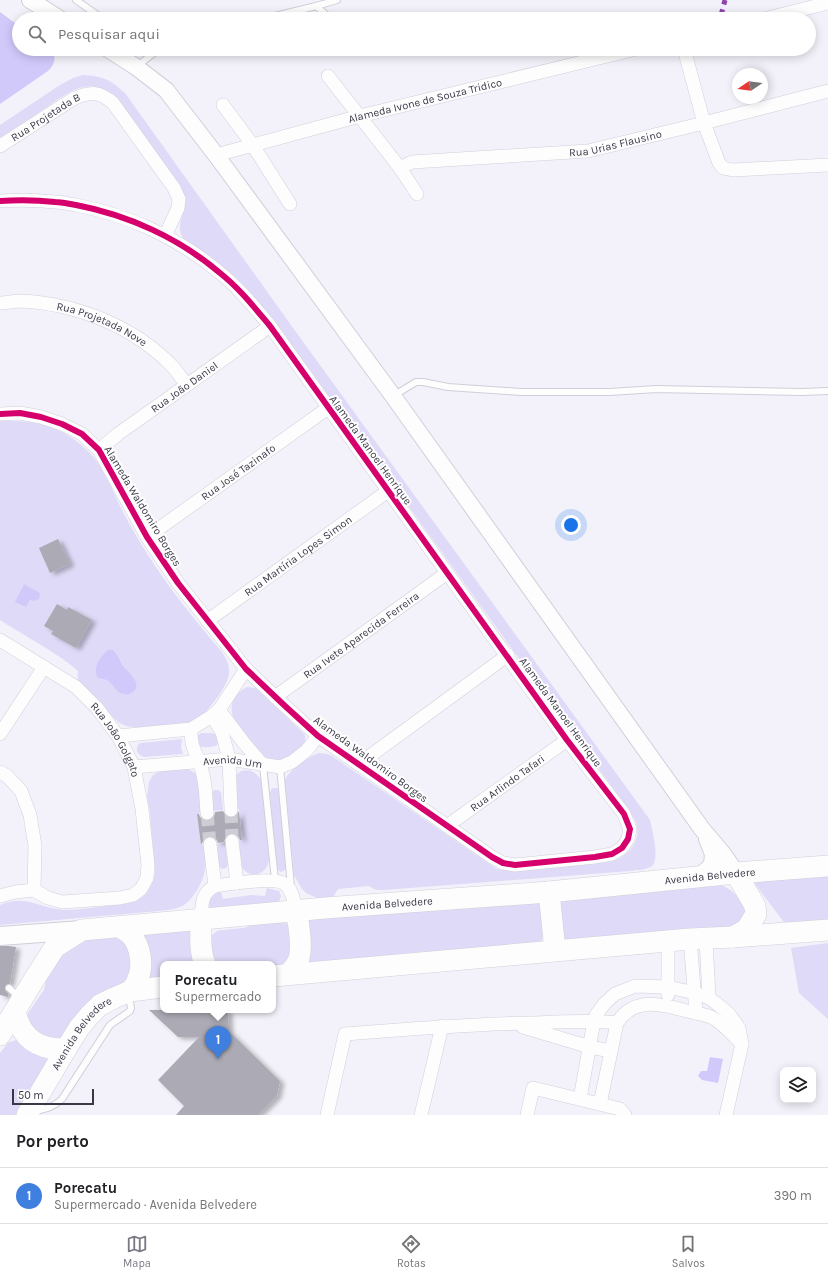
<!DOCTYPE html>
<html lang="pt">
<meta charset="utf-8">
<style>
body{margin:0;font-family:Karla,sans-serif;background:#f6f6f6;color:#202124}
.controls{position:absolute;right:12px;bottom:12px;display:grid;overflow:hidden;border-radius:8px;box-shadow:0 2px 10px #0003}
.controls button{width:36px;height:36px;display:grid;place-items:center;padding:0;border:0;border-bottom:1px solid #e0e0e0;background:#fff;color:#202124;font:20px sans-serif}
.compass{position:absolute;left:732px;top:68px;width:36px;height:36px;border-radius:50%;background:#fff;box-shadow:0 2px 10px #0003;rotate:257deg}
.scale{position:absolute;left:12px;bottom:10px;width:82px;box-sizing:border-box;padding-left:4px;border:2px solid #3a3846;border-top:0;font-size:11px;line-height:14px;white-space:nowrap;color:#3a3846;-webkit-text-stroke:3px #fff;paint-order:stroke}
.you{position:absolute;left:571px;top:525px;width:14px;height:14px;margin:-10px;border:3px solid #fff;border-radius:50%;background:#1a73e8;box-shadow:0 0 0 6px #1a73e833}
.badge{display:grid;place-items:center;width:26px;height:26px;border-radius:50%;background:#7b7985;color:#fff;font-size:13px;font-weight:700}
.pin{position:absolute;translate:-50% -33px;filter:drop-shadow(0 1px 2px #0008)}
.pin::after{content:'';position:absolute;top:21px;width:14px;height:12px;background:inherit;clip-path:polygon(0 0,100% 0,50% 100%)}
.popup{position:absolute;left:160px;top:961px;width:116px;height:52px;box-sizing:border-box;display:grid;place-content:center;border-radius:8px;background:#fff;filter:drop-shadow(0 1px 3px #0005);font-size:13px;white-space:nowrap;color:#757577}
.popup b{font-size:15px;color:#202124}
.popup::after{content:'';position:absolute;left:50%;top:100%;margin-left:-8px;border:8px solid transparent;border-top-color:#fff}
.list{margin:0;padding:0;list-style:none}
h2{display:flex;justify-content:space-between;align-items:center;height:52px;margin:0;padding:0 16px;font-size:17px}
h2 small{font-size:13px;font-weight:400;color:#757577}
.list li{display:grid;grid-template-columns:26px 1fr auto;gap:12px;align-items:center;box-sizing:border-box;height:56px;padding:0 16px;border-top:1px solid #e0e0e0}
.list b{display:block;font-size:15px;white-space:nowrap}
.list p{margin:0;font-size:13px;white-space:nowrap;color:#757577}
.list em{font-size:13px;font-style:normal;color:#757577}
.icon{flex:none;width:22px;height:22px;fill:none;stroke:currentColor;stroke-width:2;stroke-linecap:round;stroke-linejoin:round}
.map{position:relative;flex:none;width:828px;height:1115px;overflow:hidden}
.search{position:absolute;background:#fff;box-shadow:0 2px 10px #0003;left:12px;right:12px;top:12px;height:44px;display:flex;align-items:center;gap:10px;box-sizing:border-box;padding:0 14px;border-radius:22px;color:#757577;font-size:15px}
.sheet{height:108px;background:#fff}
nav{display:flex;justify-content:space-around;align-items:center;box-sizing:border-box;height:56px;border-top:1px solid #e0e0e0;background:#fff;font-size:11px;color:#757577}
nav a{display:grid;justify-items:center;gap:2px}
nav .on{color:#7b7985}
.map>svg:first-child{display:block}
.green{fill:#dfdaf7}
.water{fill:#d2c9fb}
.building{fill:#acaab4;filter:url(#shadow)}
.lines{fill:none;stroke-linecap:round;stroke-linejoin:round}
.minor-tunnel{stroke:#cecdd6;stroke-width:13;stroke-dasharray:13 6;stroke-linecap:butt}
.service-casing{stroke:#d0cfd9;stroke-width:8}
.minor-casing{stroke:#d0cfd9;stroke-width:14}
.tertiary-casing{stroke:#d0cfd9;stroke-width:18}
.secondary-casing{stroke:#d0cfd9;stroke-width:20}
.primary-casing{stroke:#d0cfd9;stroke-width:22}
.service{stroke:#fdfdfe;stroke-width:6}
.minor{stroke:#fdfdfe;stroke-width:13}
.tertiary{stroke:#fdfdfe;stroke-width:16}
.secondary{stroke:#fdfdfe;stroke-width:18}
.primary{stroke:#fdfdfe;stroke-width:21}
.quiet{stroke:#8e44ad;stroke-width:5;stroke-dasharray:10 5;stroke-linecap:butt}
.cycleway-casing{stroke:#fff;stroke-width:8}
.cycleway{stroke:#d6006c;stroke-width:6}
.labels{text-anchor:middle;stroke-width:4;stroke-linejoin:round;paint-order:stroke}
.street-label{font-size:11px;fill:#3a3846;stroke:#fff}
</style>
<div class="map">
<svg width="828" height="1115" viewBox="0 0 828 1115">
<defs>
<filter id="shadow"><feDropShadow dx="4.5" dy="2.5" stdDeviation="2" flood-color="#0004"/></filter>
</defs>
<rect width="100%" height="100%" fill="#f3f2fa"/>
<g class="green">
<path d="M83,75C104,76 110,80 125,93L296,332L650,820C652,830 660,858 652,866C647,870 637,870 630,871L384,890H376L369,886L338,889L332,898L319,899L306,893L302,889L294,875L285,781C286,778 286,777 288,775C292,769 313,754 319,753C324,753 328,754 332,756L485,861L497,869L503,870L609,862C627,858 642,842 636,823C634,818 631,813 628,809L270,315L238,279L184,239C174,226 185,216 185,202L118,101C92,72 69,92 44,109C29,119 15,129 0,139V125L60,85L73,78Z"/>
<path d="M0,421C37,419 71,429 95,459C105,472 112,489 119,504C127,520 136,536 146,552C168,587 194,619 221,651C226,658 230,665 229,673C228,687 205,716 193,722C185,726 135,729 126,726C114,722 106,709 98,699C93,694 80,685 78,680C77,677 78,674 78,671C57,652 24,636 0,620Z"/>
<path d="M247,687L256,688L305,735C308,752 291,756 278,762C276,761 272,760 269,759C264,757 259,751 255,747C237,731 217,703 247,687Z"/>
<path d="M201,733H212L218,736L219,743C215,748 205,748 199,746L197,736Z"/>
<path d="M182,739L181,747L183,754L144,757C137,755 134,748 140,743Z"/>
<path d="M180,768C188,769 194,770 198,778L202,813L197,814L201,845H205C206,853 207,862 205,870C203,882 194,898 184,905C178,909 167,910 159,911L0,925V905C25,894 39,908 63,910C72,910 81,909 90,908C103,906 117,905 130,903C145,899 153,887 155,872L150,813L147,796L149,782L153,775L160,771Z"/>
<path d="M248,770C254,771 259,776 262,781L269,857C269,875 250,881 241,866C237,860 238,848 237,841L242,840L239,809L234,810L235,776L241,771Z"/>
<polygon points="272,788 277,788 279,792 286,867 285,870 281,872 278,870 277,868 270,793"/>
<polygon points="214,790 218,790 221,792 223,810 213,811 211,794"/>
<polygon points="225,843 228,865 226,868 222,869 219,866 216,844"/>
<polygon points="828,872 828,922 788,924 783,921 755,884 762,877"/>
<path d="M718,884C732,888 745,902 746,916L733,928L572,940L566,939L562,937L558,906L562,901Z"/>
<path d="M267,888L279,891L281,896L279,902L211,909L208,903C211,896 213,893 221,892L223,899L251,895L265,896Z"/>
<polygon points="538,902 541,905 544,934 541,942 308,965 305,928 309,918"/>
<polygon points="285,922 291,929 293,955 283,966 273,967 273,964 209,964 211,936 217,931 222,930 244,928 254,924"/>
<polygon points="186,928 192,931 196,964 163,964 163,981 151,980 149,976 143,934"/>
<polygon points="118,936 131,946 130,979 60,1042 35,1033 28,1018 28,1013 44,990 47,976 65,952 85,938"/>
<polygon points="828,943 828,1019 799,993 791,948"/>
<polygon points="16,1040 23,1042 46,1057 47,1061 21,1115 0,1115 0,1053 8,1043"/>
</g>
<g class="water">
<path d="M0,12L19,26V49H51C57,58 55,64 48,71L0,104Z"/>
<polygon points="24,584 38,592 40,594 39,599 34,601 30,600 26,607 15,602"/>
<path d="M108,650H113C117,654 119,658 121,663C126,672 144,682 133,692C130,694 127,695 124,694C116,693 114,684 107,680C105,679 101,679 98,678C92,668 100,657 108,650Z"/>
<polygon points="710,1057 723,1059 718,1083 702,1080 698,1076 701,1071 707,1071"/>
</g>
<g class="building">
<polygon points="58,539 70,564 50,573 39,548"/>
<polygon points="57,604 67,610 68,607 92,620 76,648 51,634 53,631 44,626"/>
<polygon points="223,811 227,817 231,818 236,817 239,811 242,840 240,840 239,837 235,834 231,833 227,835 225,838 224,842 218,843 217,840 213,837 209,836 205,838 201,845 197,814 199,814 200,817 203,820 208,821 214,817 215,812"/>
<polygon points="0,946 8,946 16,947 10,984 6,985 5,987 5,990 8,993 8,997 0,995"/>
<polygon points="149,1010 228,1010 229,1031 280,1081 277,1096 258,1115 176,1115 184,1106 158,1080 199,1037 178,1037"/>
</g>
<g class="lines">
<g class="minor-tunnel">
<polyline points="231,810 232,841"/>
<polyline points="207,813 210,844"/>
</g>
<g class="service-casing">
<g id="service">
<polyline points="76,0 103,19"/>
<polyline points="316,6 331,19"/>
<polyline points="263,19 316,6 337,0"/>
<polyline points="140,49 149,56"/>
<polyline points="136,67 159,49"/>
<polyline points="393,396 416,382 423,382 448,387 521,392 610,392 656,389 802,392 828,391"/>
<polyline points="263,765 275,880"/>
<polyline points="280,767 291,887"/>
<polyline points="9,988 19,997"/>
<path d="M35,1111C46,1109 54,1107 62,1099L110,1025L130,1011L131,1008L129,996"/>
</g>
</g>
<g class="minor-casing">
<g id="minor">
<polyline points="764,19 828,3"/>
<polyline points="684,49 704,123 719,163 723,168 733,170 828,165"/>
<polyline points="328,76 400,168 417,194"/>
<polyline points="223,105 252,144 290,204"/>
<path id="s1" d="M0,146L73,99C90,91 99,91 113,103L174,188L179,199L178,208L165,236"/>
<path id="s2" d="M216,155L360,116L636,49"/>
<path id="s3" d="M400,168L412,162L588,151L704,123L828,91"/>
<path d="M0,201C18,200 36,200 55,202C62,202 69,204 76,205C128,215 179,238 220,273C239,288 254,307 270,326L567,740L624,814L630,829L628,839L622,848L612,854L595,857L515,865L503,863L492,857L318,736L285,706L246,669L178,583L147,537L99,450L82,434L62,424L41,417L20,413L0,414"/>
<path id="s4" d="M0,303C7,303 14,301 21,301C77,304 134,326 173,367C178,373 182,379 186,384"/>
<path id="s5" d="M99,450L118,434L270,326"/>
<path id="s6" d="M147,537L328,408"/>
<path id="s7" d="M207,621L388,491"/>
<path id="s8" d="M0,640L76,687L97,708L118,736L134,767L142,809L148,865L147,878L141,889L133,895L120,898L62,902L48,898L34,890L15,892L0,896"/>
<path id="s9" d="M275,697L447,573"/>
<polyline points="219,710 244,743 263,765"/>
<polyline points="212,716 222,732 229,759 231,810"/>
<path d="M191,729C190,748 198,755 202,771C206,784 206,800 207,813"/>
<polyline points="0,734 44,667"/>
<polyline points="118,736 191,729 212,716 219,710 246,669"/>
<polyline points="359,764 508,655"/>
<path id="s10" d="M134,767L229,759L280,767L292,762L307,750L318,736"/>
<polyline points="0,772 7,776 21,791 30,815 35,846 34,890"/>
<path id="s11" d="M447,826L567,740"/>
<polyline points="232,841 237,883"/>
<polyline points="210,844 215,886"/>
<path d="M201,919C202,905 201,893 215,886C229,884 277,876 286,885C293,891 294,902 296,911"/>
<polyline points="690,939 696,1013"/>
<polyline points="706,939 709,998"/>
<polyline points="668,995 668,941"/>
<polyline points="523,1027 590,1047 611,1051"/>
<polyline points="580,1099 594,1021 596,1015 605,1003 615,994 635,986 668,987 695,993 709,998 716,1003 729,1014 739,1028 742,1044 726,1115"/>
<path d="M600,1104L617,1023C634,996 662,1004 687,1011C695,1013 704,1014 711,1017C723,1023 732,1034 742,1044"/>
<path d="M327,1115L345,1034C407,1029 469,1024 531,1023C560,1022 588,1020 617,1023"/>
<polyline points="421,1115 442,1026"/>
<polyline points="527,1115 533,1088 620,1109 625,1115"/>
</g>
</g>
<g class="tertiary-casing">
<g id="tertiary">
<polyline points="30,0 60,19"/>
<polyline points="108,49 136,67 166,90 216,155 393,396 702,829 724,855 736,873"/>
<polyline points="699,877 712,865 713,854 707,839"/>
</g>
</g>
<g class="secondary-casing">
<polyline id="secondary" points="0,936 82,930"/>
</g>
<g class="primary-casing">
<g id="primary">
<polyline points="549,892 555,950"/>
<path d="M201,919C201,933 199,951 205,964"/>
<path d="M120,927C123,929 127,931 130,934C141,946 144,966 137,981C136,984 133,988 130,991"/>
<polyline points="733,937 747,929 756,914 755,906 736,873"/>
<path d="M289,974C292,970 296,966 298,961C303,950 299,923 296,911"/>
<polyline points="273,976 690,939 733,937 828,930"/>
<path d="M15,1011C21,1038 38,1050 66,1049"/>
<path id="s12" d="M0,1035L35,978L55,947L82,930L325,908L549,892L736,873L828,866"/>
<path id="s13" d="M27,1115L66,1049L79,1028L89,1016L100,1005L114,998L130,991L163,987"/>
</g>
</g>
<use href="#service" class="service"/>
<use href="#minor" class="minor"/>
<use href="#tertiary" class="tertiary"/>
<use href="#secondary" class="secondary"/>
<use href="#primary" class="primary"/>
<polyline class="quiet" points="720,19 725,0"/>
<g class="cycleway-casing">
<path id="cycleway" d="M0,201C18,200 36,200 55,202C62,202 69,204 76,205C128,215 179,238 220,273C239,288 254,307 270,326L567,740L624,814L630,829L628,839L622,848L612,854L595,857L515,865L503,863L492,857L318,736L285,706L246,669L178,583L147,537L99,450L82,434L62,424L41,417L20,413L0,414"/>
</g>
<use href="#cycleway" class="cycleway"/>
</g>
<g class="labels">
<g class="street-label">
<text dy="4" stroke="none"><textPath href="#s2" startOffset="216">Alameda Ivone de Souza Tridico</textPath></text>
<text dy="4" stroke="none"><textPath href="#s1" startOffset="54">Rua Projetada B</textPath></text>
<text dy="4" stroke="none"><textPath href="#s3" startOffset="218">Rua Urias Flausino</textPath></text>
<text dy="4" stroke="none"><textPath href="#s4" startOffset="106">Rua Projetada Nove</textPath></text>
<text dy="4" stroke="none"><textPath href="#s5" startOffset="106">Rua João Daniel</textPath></text>
<text transform="translate(371 450) rotate(54)" y="4">Alameda Manoel Henrique</text>
<text dy="4" stroke="none"><textPath href="#s6" startOffset="112">Rua José Tazinafo</textPath></text>
<text transform="translate(143 506) rotate(59)" y="4">Alameda Waldomiro Borges</text>
<text dy="4" stroke="none"><textPath href="#s7" startOffset="112">Rua Martíria Lopes Simon</textPath></text>
<text dy="4" stroke="none"><textPath href="#s9" startOffset="106">Rua Ivete Aparecida Ferreira</textPath></text>
<text transform="translate(561 712) rotate(54)" y="4">Alameda Manoel Henrique</text>
<text dy="4" stroke="none"><textPath href="#s8" startOffset="156">Rua João Golgato</textPath></text>
<text transform="translate(371 759) rotate(36)" y="4">Alameda Waldomiro Borges</text>
<text dy="4" stroke="none"><textPath href="#s10" startOffset="99">Avenida Um</textPath></text>
<text dy="4" stroke="none"><textPath href="#s11" startOffset="74">Rua Arlindo Tafari</textPath></text>
<text dy="4" stroke="none"><textPath href="#s12" startOffset="766">Avenida Belvedere</textPath></text>
<text dy="4" stroke="none"><textPath href="#s12" startOffset="442">Avenida Belvedere</textPath></text>
<text dy="4" stroke="none"><textPath href="#s13" startOffset="99">Avenida Belvedere</textPath></text>
</g>
</g>
</svg>
<div class="controls">
<button><svg class="icon" aria-label="layers" viewBox="0 0 24 24"><path d="M12 4l9 5-9 5-9-5zM3 14l9 5 9-5"/></svg></button>
</div>
<svg class="compass" viewBox="-18 -18 36 36"><path d="M0-13l5 13h-10z" fill="#e53935"/><path d="M0 13l5-13h-10z" fill="#757577"/></svg>
<div class="scale">50 m</div>
<div class="you"></div>
<div class="pin badge" style="left:218px;top:1059px;background:#3f7fe0">1</div>
<div class="popup"><b>Porecatu</b>Supermercado</div>
<div class="search"><svg class="icon" aria-label="search" viewBox="0 0 24 24"><circle cx="10" cy="10" r="6"/><path d="M15 15l6 6"/></svg>Pesquisar aqui</div>
</div>
<section class="sheet">
<h2>Por perto<small></small></h2>
<ul class="list">
<li><span class="badge" style="background:#3f7fe0">1</span><div><b>Porecatu</b><p>Supermercado · Avenida Belvedere</p></div><em>390 m</em></li>
</ul>
</section>
<nav>
<a class="on"><svg class="icon" aria-label="map" viewBox="0 0 24 24"><path d="M3 6l6-2 6 2 6-2v14l-6 2-6-2-6 2zM9 4v14M15 6v14"/></svg>Mapa</a>
<a><svg class="icon" aria-label="directions" viewBox="0 0 24 24"><path d="M12 3l9 9-9 9-9-9zM9 14v-3h6M13 9l2 2-2 2"/></svg>Rotas</a>
<a><svg class="icon" aria-label="saved" viewBox="0 0 24 24"><path d="M7 4h10v16l-5-4-5 4z"/></svg>Salvos</a>
</nav>
